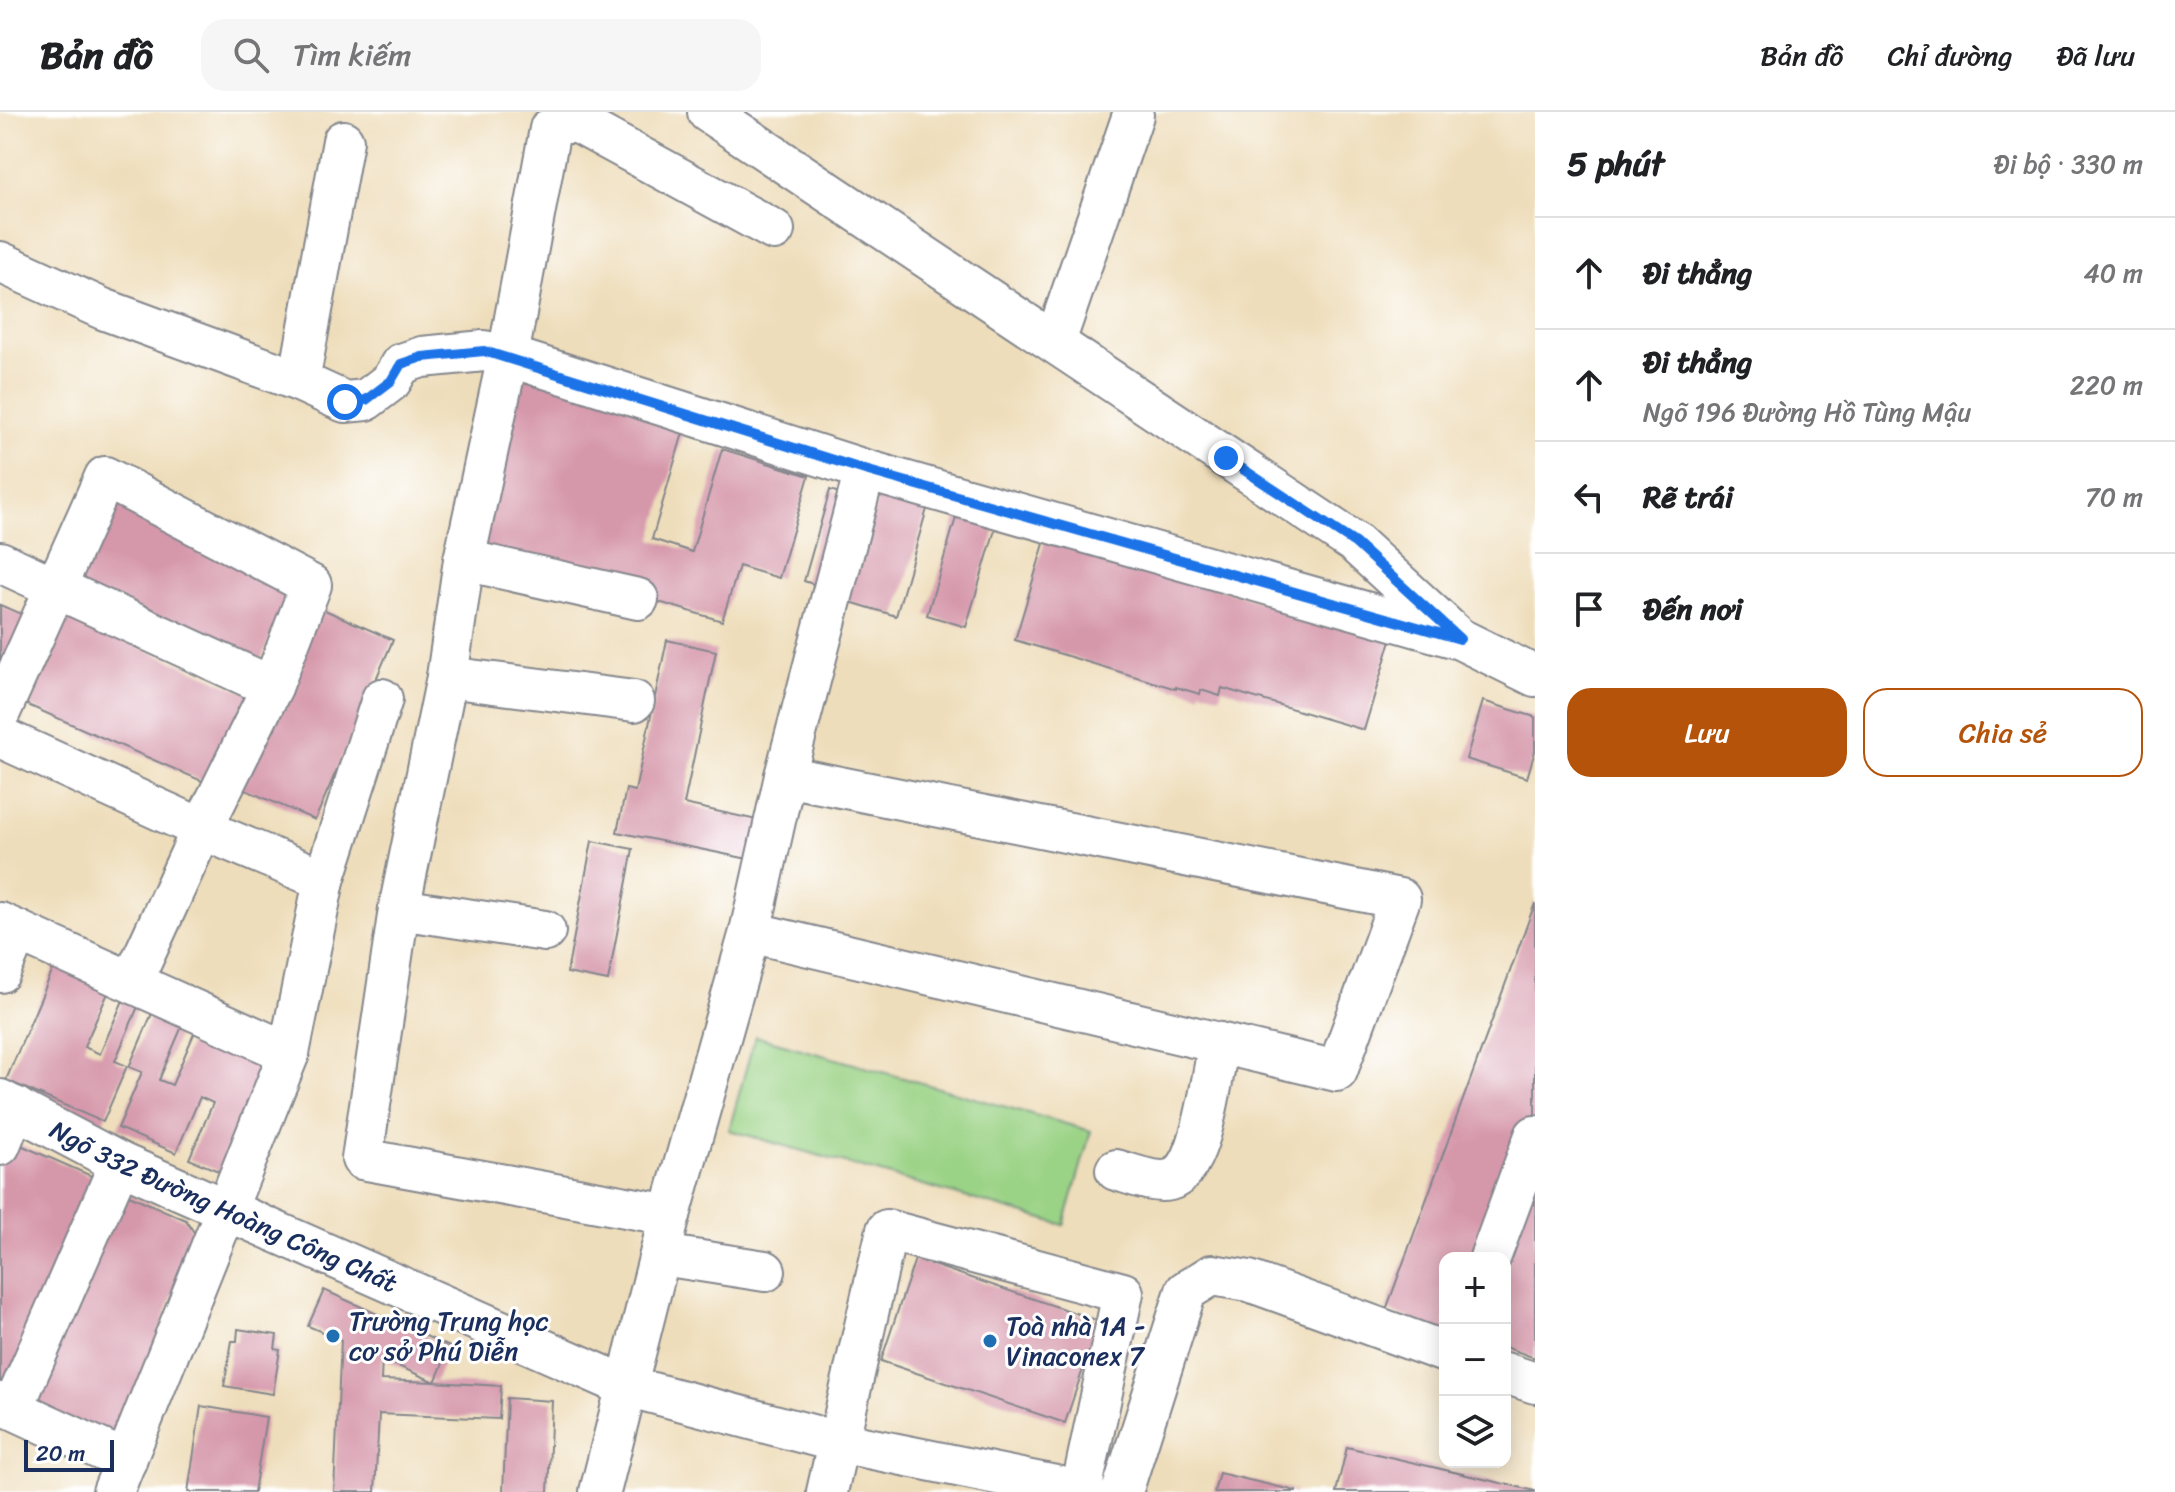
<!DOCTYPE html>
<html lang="vi">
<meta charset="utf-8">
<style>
body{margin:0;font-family:Sriracha,sans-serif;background:#f6f6f6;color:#202124}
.controls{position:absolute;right:24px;bottom:24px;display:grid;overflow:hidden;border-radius:16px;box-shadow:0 4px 20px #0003}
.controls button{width:72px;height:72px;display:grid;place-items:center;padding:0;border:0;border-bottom:2px solid #e0e0e0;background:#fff;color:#202124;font:40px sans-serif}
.scale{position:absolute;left:24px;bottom:20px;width:90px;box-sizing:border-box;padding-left:8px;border:4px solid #1b2f5e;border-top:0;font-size:22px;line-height:28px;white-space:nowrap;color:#1b2f5e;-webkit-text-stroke:6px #fff;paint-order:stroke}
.stop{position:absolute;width:24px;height:24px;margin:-18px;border:6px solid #1a73e8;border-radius:50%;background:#fff}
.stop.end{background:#1a73e8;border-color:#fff;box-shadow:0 2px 8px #0008}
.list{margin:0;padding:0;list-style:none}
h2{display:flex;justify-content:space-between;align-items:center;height:104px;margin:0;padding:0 32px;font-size:34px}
h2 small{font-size:26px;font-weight:400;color:#757577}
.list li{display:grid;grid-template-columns:52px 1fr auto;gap:24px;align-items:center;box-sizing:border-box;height:112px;padding:0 32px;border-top:2px solid #e0e0e0}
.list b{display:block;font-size:30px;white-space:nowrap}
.list p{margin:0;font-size:26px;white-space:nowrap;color:#757577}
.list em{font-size:26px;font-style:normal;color:#757577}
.actions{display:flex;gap:16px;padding:24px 32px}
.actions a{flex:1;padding:18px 0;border:2px solid #b45309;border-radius:24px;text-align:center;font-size:28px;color:#b45309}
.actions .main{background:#b45309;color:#fff}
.icon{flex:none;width:44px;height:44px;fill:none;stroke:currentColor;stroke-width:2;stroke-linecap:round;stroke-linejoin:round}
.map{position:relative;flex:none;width:1535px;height:1380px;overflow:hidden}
header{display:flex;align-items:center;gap:48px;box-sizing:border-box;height:112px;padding:0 40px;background:#fff;border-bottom:2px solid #e0e0e0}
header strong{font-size:38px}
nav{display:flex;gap:44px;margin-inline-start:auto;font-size:28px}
.search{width:560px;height:72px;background:#f6f6f6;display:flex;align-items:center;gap:20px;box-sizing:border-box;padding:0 28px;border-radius:24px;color:#757577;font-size:30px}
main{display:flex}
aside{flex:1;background:#fff}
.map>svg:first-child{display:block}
.green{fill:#9bd386;stroke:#5b8172;stroke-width:2}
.building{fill:#d597aa;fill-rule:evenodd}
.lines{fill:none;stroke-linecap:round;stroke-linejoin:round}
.minor-casing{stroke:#84868c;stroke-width:44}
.minor{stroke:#fff;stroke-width:40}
.route{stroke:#1a73e8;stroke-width:10}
.poi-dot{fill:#1f6fb2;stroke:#fff;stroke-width:3}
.labels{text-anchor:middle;stroke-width:6;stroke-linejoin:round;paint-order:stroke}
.street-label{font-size:26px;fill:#1b2f5e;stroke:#fff}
.poi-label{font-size:26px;fill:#1b2f5e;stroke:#fff;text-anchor:start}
</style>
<header>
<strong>Bản đồ</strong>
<div class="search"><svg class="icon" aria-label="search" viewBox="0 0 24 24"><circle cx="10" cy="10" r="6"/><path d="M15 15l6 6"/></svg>Tìm kiếm</div>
<nav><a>Bản đồ</a><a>Chỉ đường</a><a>Đã lưu</a></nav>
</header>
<main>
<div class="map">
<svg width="1535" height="1380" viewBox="0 0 1535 1380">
<rect width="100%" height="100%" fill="#fff"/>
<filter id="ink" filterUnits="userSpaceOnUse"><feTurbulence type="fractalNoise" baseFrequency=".0125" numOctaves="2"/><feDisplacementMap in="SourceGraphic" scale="16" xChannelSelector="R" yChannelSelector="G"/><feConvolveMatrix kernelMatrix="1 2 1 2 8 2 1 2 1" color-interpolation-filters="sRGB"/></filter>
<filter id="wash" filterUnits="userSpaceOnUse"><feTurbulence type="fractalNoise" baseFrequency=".006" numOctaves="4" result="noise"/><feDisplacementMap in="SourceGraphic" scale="32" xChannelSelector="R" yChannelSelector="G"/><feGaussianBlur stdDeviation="1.8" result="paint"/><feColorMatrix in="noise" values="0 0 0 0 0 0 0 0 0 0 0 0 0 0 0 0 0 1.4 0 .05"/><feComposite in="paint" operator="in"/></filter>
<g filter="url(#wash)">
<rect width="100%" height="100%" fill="#eeddba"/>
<polygon class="green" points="755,924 1091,1019 1064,1113 729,1018"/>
<g id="blocks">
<g class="building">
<polygon points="520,257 687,307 652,427 692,440 722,337 809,364 779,466 739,454 722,509 469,433"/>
<polygon points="880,376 929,390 896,504 847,489"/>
<polygon points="830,378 855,386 828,477 804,469"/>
<polygon points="112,388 295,467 258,555 74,476"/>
<polygon points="958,399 997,411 966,515 927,503"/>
<polygon points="1046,425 1391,528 1364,618 1222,576 1220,584 1201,578 1200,582 1176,575 1176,577 1015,528"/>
<polygon points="0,493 33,507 0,564"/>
<polygon points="318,495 393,528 315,708 241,676"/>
<polygon points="61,501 249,582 211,673 23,591"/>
<polygon points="667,528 716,539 684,692 766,710 758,749 617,720 626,677 635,679"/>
<polygon points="1483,589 1535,605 1535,639 1527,666 1466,647"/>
<polygon points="592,729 633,737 608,869 567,861"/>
<polygon points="1535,791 1535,1011 1486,1146 1445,1146 1445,1220 1386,1198"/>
<polygon points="57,848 112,872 84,935 100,942 127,879 142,885 115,949 127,954 103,1010 6,968"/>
<polygon points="156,892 186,905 159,968 172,973 199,910 279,945 228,1063 189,1047 213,991 200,985 176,1041 118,1016 142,960 129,955"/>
<polygon points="7,1027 105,1070 0,1287 0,1043"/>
<polygon points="1535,1035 1535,1246 1505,1235 1505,1146"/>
<polygon points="113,1076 186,1108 195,1122 116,1338 19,1296"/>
<polygon points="915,1147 1099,1209 1065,1311 881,1249"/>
<path d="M324,1178L450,1235L435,1270L501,1274L499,1307L379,1302L375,1380H334L341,1228L308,1214ZM382,1247L435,1270L381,1268Z"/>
<polygon points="238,1217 277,1223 275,1237 280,1238 273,1282 224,1274 232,1229 237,1229"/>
<polygon points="507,1286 552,1289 548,1380 503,1380"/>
<polygon points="201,1294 266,1305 254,1380 188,1380"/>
<polygon points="1347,1335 1535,1379 1535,1380 1336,1380"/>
<polygon points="1219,1361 1296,1379 1296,1380 1214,1380"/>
</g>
</g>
</g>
<g filter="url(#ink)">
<use href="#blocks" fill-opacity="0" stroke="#84868c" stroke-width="2"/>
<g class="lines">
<g class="minor-casing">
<g id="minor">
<polyline points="708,0 1355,431 1454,522"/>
<polyline points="0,150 103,197 299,269 345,290 366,288 391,269 401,252 422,245 484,239 508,244 865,358 1460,527 1535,564"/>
<polyline points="1055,230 1133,3"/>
<polyline points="299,269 343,29"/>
<polyline points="464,448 638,487"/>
<polyline points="0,450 272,575 311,473 105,365 0,600"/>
<polyline points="447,565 634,589"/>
<polyline points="0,625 202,717 324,768"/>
<polyline points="399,797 545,819"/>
<polyline points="0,811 289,941"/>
<polyline points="750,820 1337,959 1400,787 785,664"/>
<polyline points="0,860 18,819"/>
<polyline points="132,870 202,717 272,575"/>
<path id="s1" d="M0,988L120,1051L626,1274L838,1330L1086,1380"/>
<polyline points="0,1033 15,995"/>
<path d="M1116,1058C1131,1062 1154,1072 1170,1068C1203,1059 1212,961 1219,931"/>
<polyline points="670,1103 362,1047 399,797 447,565 464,448 508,244 550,17 563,11 578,11 774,118"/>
<polyline points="662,1143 765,1159"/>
<polyline points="1490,1146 1535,1024"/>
<polyline points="1505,1261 1535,1271"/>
<polyline points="0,1291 126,1349"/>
<polyline points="13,1296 120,1051"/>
<polyline points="113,1380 289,941 324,768 382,587"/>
<polyline points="600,1380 670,1103 750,820 785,664 865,358"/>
<polyline points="827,1380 887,1118 1123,1181 1081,1379"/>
<polyline points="1122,1380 1186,1179 1212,1163 1249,1169 1445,1240"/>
</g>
</g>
<use href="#minor" class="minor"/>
</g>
</g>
<g class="lines" filter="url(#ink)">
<polyline class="route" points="345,290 366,288 391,269 401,252 422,245 484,239 865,358 1460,527 1355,431 1226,346"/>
</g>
<g class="poi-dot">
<circle cx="333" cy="1224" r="8"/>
<circle cx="990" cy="1229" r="8"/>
</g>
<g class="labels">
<g class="street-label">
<text dy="9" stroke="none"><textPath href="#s1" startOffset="248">Ngõ 332 Đường Hoàng Công Chất</textPath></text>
</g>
<g class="poi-label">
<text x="349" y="1218">Trường Trung học<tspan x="349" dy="30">cơ sở Phú Diễn</tspan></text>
<text x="1006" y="1223">Toà nhà 1A -<tspan x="1006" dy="30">Vinaconex 7</tspan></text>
</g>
</g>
</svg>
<div class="controls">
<button>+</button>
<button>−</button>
<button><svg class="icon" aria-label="layers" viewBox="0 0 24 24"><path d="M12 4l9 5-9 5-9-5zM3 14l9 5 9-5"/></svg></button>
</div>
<div class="scale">20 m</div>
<div class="stop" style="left:345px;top:290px"></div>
<div class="stop end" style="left:1226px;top:346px"></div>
</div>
<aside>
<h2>5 phút<small>Đi bộ · 330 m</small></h2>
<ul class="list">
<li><svg class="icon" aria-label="ahead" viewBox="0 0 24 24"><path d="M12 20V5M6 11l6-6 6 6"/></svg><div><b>Đi thẳng</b></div><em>40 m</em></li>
<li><svg class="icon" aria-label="ahead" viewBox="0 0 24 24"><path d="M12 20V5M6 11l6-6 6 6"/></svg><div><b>Đi thẳng</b><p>Ngõ 196 Đường Hồ Tùng Mậu</p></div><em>220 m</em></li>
<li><svg class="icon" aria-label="left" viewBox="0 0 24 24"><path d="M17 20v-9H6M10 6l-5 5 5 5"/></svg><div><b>Rẽ trái</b></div><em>70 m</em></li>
<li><svg class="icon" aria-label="arrive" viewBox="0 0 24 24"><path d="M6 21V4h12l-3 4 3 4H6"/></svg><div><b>Đến nơi</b></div></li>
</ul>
<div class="actions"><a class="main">Lưu</a><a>Chia sẻ</a></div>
</aside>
</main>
